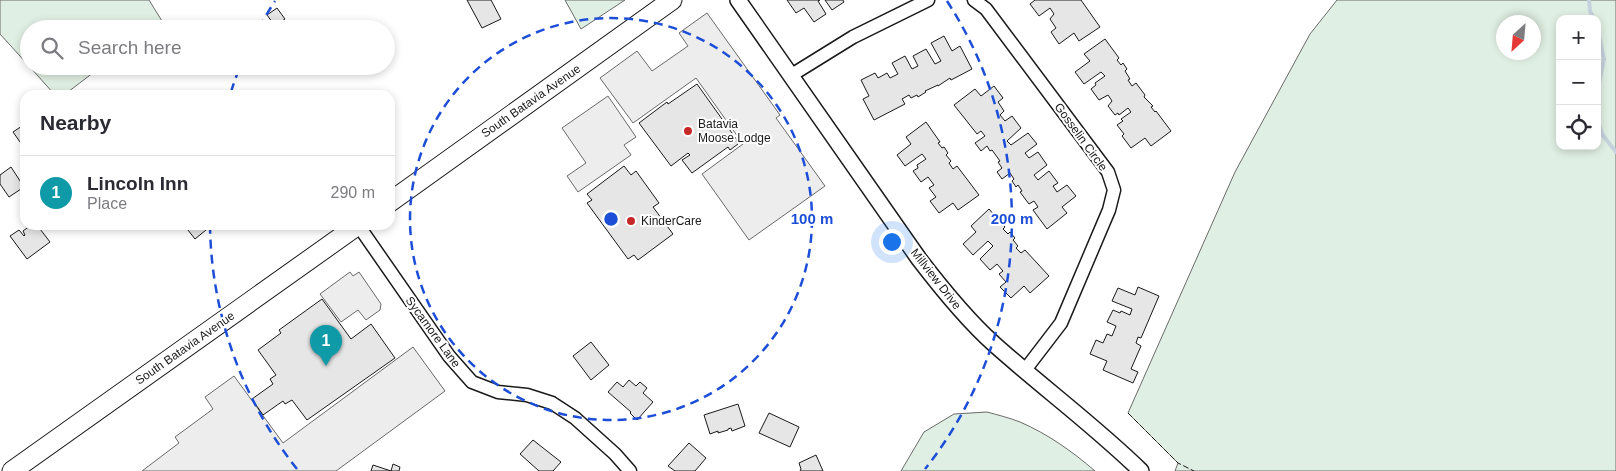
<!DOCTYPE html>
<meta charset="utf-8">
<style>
body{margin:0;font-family:Helvetica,sans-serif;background:#f2f2f3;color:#2b2b33}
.controls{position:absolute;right:15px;top:15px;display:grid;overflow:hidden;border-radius:10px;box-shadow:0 2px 8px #0003}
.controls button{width:45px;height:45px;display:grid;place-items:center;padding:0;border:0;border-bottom:1px solid #e1e1e2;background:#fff;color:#2b2b33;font:25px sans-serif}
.compass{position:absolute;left:1496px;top:15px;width:45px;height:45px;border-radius:50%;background:#fff;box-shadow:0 2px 8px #0003;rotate:206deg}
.you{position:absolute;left:891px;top:241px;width:18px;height:18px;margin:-12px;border:4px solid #fff;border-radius:50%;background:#1a73e8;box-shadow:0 0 0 8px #1a73e833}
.badge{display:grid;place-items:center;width:32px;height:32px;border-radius:50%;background:#db2777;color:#fff;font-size:16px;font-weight:700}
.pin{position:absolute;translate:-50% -41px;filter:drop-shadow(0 1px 2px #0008)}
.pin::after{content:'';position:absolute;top:26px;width:18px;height:15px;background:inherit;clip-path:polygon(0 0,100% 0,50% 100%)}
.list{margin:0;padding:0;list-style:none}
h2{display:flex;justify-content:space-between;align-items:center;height:65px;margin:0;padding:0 20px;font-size:21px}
h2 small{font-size:16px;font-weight:400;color:#7c7c81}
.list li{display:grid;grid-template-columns:32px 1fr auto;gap:15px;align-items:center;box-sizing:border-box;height:75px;padding:0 20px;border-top:1px solid #e1e1e2}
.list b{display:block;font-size:19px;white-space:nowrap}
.list p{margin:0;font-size:16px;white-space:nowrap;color:#7c7c81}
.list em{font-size:16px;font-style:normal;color:#7c7c81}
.icon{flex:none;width:28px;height:28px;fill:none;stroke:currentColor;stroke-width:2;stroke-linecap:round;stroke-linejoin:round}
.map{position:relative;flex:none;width:1616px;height:471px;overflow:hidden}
.search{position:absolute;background:#fff;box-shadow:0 2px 8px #0003;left:20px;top:20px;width:375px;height:55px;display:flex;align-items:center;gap:12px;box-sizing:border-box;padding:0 18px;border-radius:28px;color:#7c7c81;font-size:19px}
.panel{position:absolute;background:#fff;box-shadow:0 2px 8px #0003;left:20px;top:90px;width:375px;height:140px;border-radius:15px}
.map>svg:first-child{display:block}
.green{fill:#e0efe3;stroke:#6a6a6a;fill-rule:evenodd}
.parking{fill:#ededed;stroke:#6a6a6a}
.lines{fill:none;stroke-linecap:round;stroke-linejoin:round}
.stream{stroke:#c6d2dc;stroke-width:4}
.building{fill:#e6e6e6;stroke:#1a1a1a}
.minor-casing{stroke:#1a1a1a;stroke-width:15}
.tertiary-casing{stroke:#1a1a1a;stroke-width:18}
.primary-casing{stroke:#1a1a1a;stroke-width:21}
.minor{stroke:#fff;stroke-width:12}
.tertiary{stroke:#fff;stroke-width:15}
.primary{stroke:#fff;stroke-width:19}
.fence{stroke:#1a1a1a;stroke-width:1;stroke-dasharray:6 2.5;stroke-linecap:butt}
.ring{fill:none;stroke:#1d4ed8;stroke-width:2.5;stroke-dasharray:9 6}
.poi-dot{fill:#c62828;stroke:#fff;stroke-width:2}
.labels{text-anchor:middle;stroke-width:4;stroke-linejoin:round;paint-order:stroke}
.street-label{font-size:12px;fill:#1a1a1a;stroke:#fff}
.poi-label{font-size:12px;fill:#1a1a1a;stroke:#fff;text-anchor:start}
.centre{fill:#1d4ed8;stroke:#fff;stroke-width:2.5}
.ring-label{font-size:15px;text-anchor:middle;font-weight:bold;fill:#1d4ed8;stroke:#fff;stroke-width:4;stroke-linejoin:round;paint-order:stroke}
</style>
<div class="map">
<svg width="1616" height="471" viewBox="0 0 1616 471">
<rect width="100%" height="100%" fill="#fff"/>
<g class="green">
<polygon points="0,0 149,0 162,21 151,29 29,29 29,66 0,34"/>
<polygon points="565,0 625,0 581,29"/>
<path d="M1337,0H1616V471H1175L1178,463L1128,413L1235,172L1310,34ZM1560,19H1597V146H1560ZM1504,22H1534V52H1504Z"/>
<polygon points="29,66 102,66 64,95 55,95"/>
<path d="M987,412C998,415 1010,418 1020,422C1048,434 1073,452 1095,471H901L924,432L954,414Z"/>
</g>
<g class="parking">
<polygon points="707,13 780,115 776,118 825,186 749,240 702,174 743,144 696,78 633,123 600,78 637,51 652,71 688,46 679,33"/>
<polygon points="608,96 636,137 624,145 631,155 578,192 567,176 586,163 562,128"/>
<polygon points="350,272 353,276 359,272 381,304 380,310 366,320 358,310 341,322 320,294"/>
<polygon points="413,347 445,391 336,471 142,471 179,443 175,437 213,409 205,397 234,376 283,443"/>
</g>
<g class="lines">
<g class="stream">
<polyline points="1589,0 1590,11 1594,19"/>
<polyline points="1597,27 1604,59 1597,93"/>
<polyline points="1597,118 1602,134 1616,152"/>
</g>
</g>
<g class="building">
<polygon points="467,0 491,0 501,19 482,28"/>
<polygon points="787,0 820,0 818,1 826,14 814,22 804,8 796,13"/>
<polygon points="825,0 843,0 844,2 832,10"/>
<polygon points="1035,0 1081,0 1100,27 1079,41 1074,33 1059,44 1051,32 1056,28 1050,19 1054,14 1050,8 1039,16 1030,4"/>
<polygon points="277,8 285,19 275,26 267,15"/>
<polygon points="944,36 952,51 960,46 972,69 951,80 950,78 938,86 938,85 925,91 926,92 918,97 917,95 911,98 909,95 902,99 905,104 874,120 863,99 869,96 861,80 875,73 878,78 887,73 890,78 898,74 892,63 905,56 912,69 918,66 913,56 926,49 935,64 941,61 931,43"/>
<polygon points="1105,39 1119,58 1117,60 1121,65 1123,63 1127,69 1125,71 1130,79 1128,80 1132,86 1136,83 1145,95 1144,97 1153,106 1151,107 1155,112 1156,111 1171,131 1151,146 1145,138 1131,148 1122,136 1124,134 1117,125 1123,121 1121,119 1131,112 1128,108 1119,115 1118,113 1115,115 1108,106 1112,101 1108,95 1099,100 1091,89 1096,85 1095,83 1105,76 1101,72 1084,84 1075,72 1090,61 1084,54"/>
<polygon points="697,84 737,140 736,141 738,144 730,150 728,147 692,173 682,160 690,155 688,153 671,166 639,123 667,102 668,104"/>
<polygon points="994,86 1003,98 998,102 1004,111 1000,115 1005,121 1012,116 1021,128 1007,141 1011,145 1028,133 1037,144 1025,153 1029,158 1038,152 1047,165 1034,175 1038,180 1049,171 1058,183 1053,186 1057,192 1067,185 1076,196 1062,207 1067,213 1047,229 1033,210 1038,207 1034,201 1029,204 1020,192 1022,191 1018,185 1016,187 1012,181 1014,179 1010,173 1002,179 997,172 1002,168 998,162 1000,161 992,150 990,151 987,146 981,151 975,143 985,136 981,131 977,134 954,105 975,89 981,96"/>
<polygon points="926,122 940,142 938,143 942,148 944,147 948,153 946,155 951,161 949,163 953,169 957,166 979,195 958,210 953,203 939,213 930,201 936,197 929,188 934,185 928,177 921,182 913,171 918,168 917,165 926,159 922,154 905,166 897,155 911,144 906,137"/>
<polygon points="25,124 25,149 13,132"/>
<polygon points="624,166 631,175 636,171 659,203 653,207 673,234 638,260 634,255 628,259 587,203 592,200 587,194"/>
<polygon points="11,167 24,187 9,197 0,184 0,175"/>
<polygon points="989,209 1005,227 1003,229 1008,234 1010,232 1015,238 1013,240 1018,246 1016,248 1021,253 1025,250 1049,276 1030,293 1024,286 1011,298 1000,287 1006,282 999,274 1003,271 997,264 990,270 980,259 993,246 988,241 973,255 963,244 976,232 971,226"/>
<polygon points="31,225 37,225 50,242 27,259 10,236 19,230 24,236 25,235 23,231"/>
<polygon points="184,225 202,225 206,230 195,239"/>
<polygon points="1138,287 1159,296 1141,338 1138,337 1136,343 1141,346 1131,369 1138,372 1133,383 1103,370 1107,361 1090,354 1096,340 1103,343 1107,334 1112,336 1116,326 1107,322 1113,310 1120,313 1121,311 1130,315 1132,309 1112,301 1118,288 1135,295"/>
<polygon points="322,299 351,339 371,324 395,358 307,420 292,400 285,404 283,401 263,415 252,399 273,384 270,379 276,375 258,350 281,333 279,330"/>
<polygon points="591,342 609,365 591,380 573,356"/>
<polygon points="629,380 636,386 640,382 647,388 643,393 653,402 637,420 630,413 631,412 608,392 617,382 623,387"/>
<polygon points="738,404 745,426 732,431 731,428 728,429 728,430 718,433 718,431 710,434 704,415"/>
<polygon points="769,413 799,427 790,447 759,433"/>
<polygon points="533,440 561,462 553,471 539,471 520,454"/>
<polygon points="689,443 706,458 695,471 675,471 668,466"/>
<polygon points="816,455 823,471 800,471 801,469 799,463"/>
<polygon points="393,464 400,467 399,471 371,471 373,465 391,471"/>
</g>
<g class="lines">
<g class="minor-casing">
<g id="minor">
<polyline points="974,0 986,9 1108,172 1114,190 1109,210 1061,323 1025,370"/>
<polyline points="790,76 853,37 928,0"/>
<polyline points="358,225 449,356 472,382 498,392 527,395 552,403 575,418 615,454 630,471"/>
</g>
</g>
<g class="tertiary-casing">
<path id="tertiary" d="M738,0L919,259C942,289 966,319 994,344C1042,387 1095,426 1141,471"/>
</g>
<g class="primary-casing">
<g id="primary">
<polyline points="390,202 672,0"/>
<polyline points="12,471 358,225"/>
</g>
</g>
<use href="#minor" class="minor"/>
<use href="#tertiary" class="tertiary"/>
<use href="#primary" class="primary"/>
<polyline class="fence" points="1128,413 1178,463 1194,471"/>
</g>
<g class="ring">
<circle cx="611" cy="219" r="201"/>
<path d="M297 469A401 401 0 0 1 210 226M231 92A401 401 0 0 1 239 69M259 28A401 401 0 0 1 275 1M947 1A401 401 0 0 1 925 469"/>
</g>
<g class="poi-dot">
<circle cx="688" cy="131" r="5"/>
<circle cx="631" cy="221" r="5"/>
</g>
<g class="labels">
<g class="street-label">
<text transform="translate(531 101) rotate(-35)" y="4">South Batavia Avenue</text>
<text transform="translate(1081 137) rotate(54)" y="4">Gosselin Circle</text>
<text transform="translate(936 279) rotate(52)" y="4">Millview Drive</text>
<text transform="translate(433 332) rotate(54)" y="4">Sycamore Lane</text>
<text transform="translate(185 348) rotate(-35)" y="4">South Batavia Avenue</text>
</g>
<g class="poi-label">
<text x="698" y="128">Batavia<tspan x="698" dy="14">Moose Lodge</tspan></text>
<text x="641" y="225">KinderCare</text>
</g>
</g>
<circle cx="611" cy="219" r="8" class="centre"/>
<g class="ring-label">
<text x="812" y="224">100 m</text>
<text x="1012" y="224">200 m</text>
</g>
</svg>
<div class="controls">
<button>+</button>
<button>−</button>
<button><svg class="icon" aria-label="locate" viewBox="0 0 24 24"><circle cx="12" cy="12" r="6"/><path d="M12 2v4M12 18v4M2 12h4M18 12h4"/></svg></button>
</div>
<svg class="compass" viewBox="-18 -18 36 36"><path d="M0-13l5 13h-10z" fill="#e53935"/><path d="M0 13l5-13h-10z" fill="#7c7c81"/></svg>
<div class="you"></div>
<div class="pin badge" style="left:326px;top:366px;background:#0f9aa8">1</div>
<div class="search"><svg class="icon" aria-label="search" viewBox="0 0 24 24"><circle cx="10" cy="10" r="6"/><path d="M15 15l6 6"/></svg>Search here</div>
<section class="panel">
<h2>Nearby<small></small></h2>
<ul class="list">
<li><span class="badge" style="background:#0f9aa8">1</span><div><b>Lincoln Inn</b><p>Place</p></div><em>290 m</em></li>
</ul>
</section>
</div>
